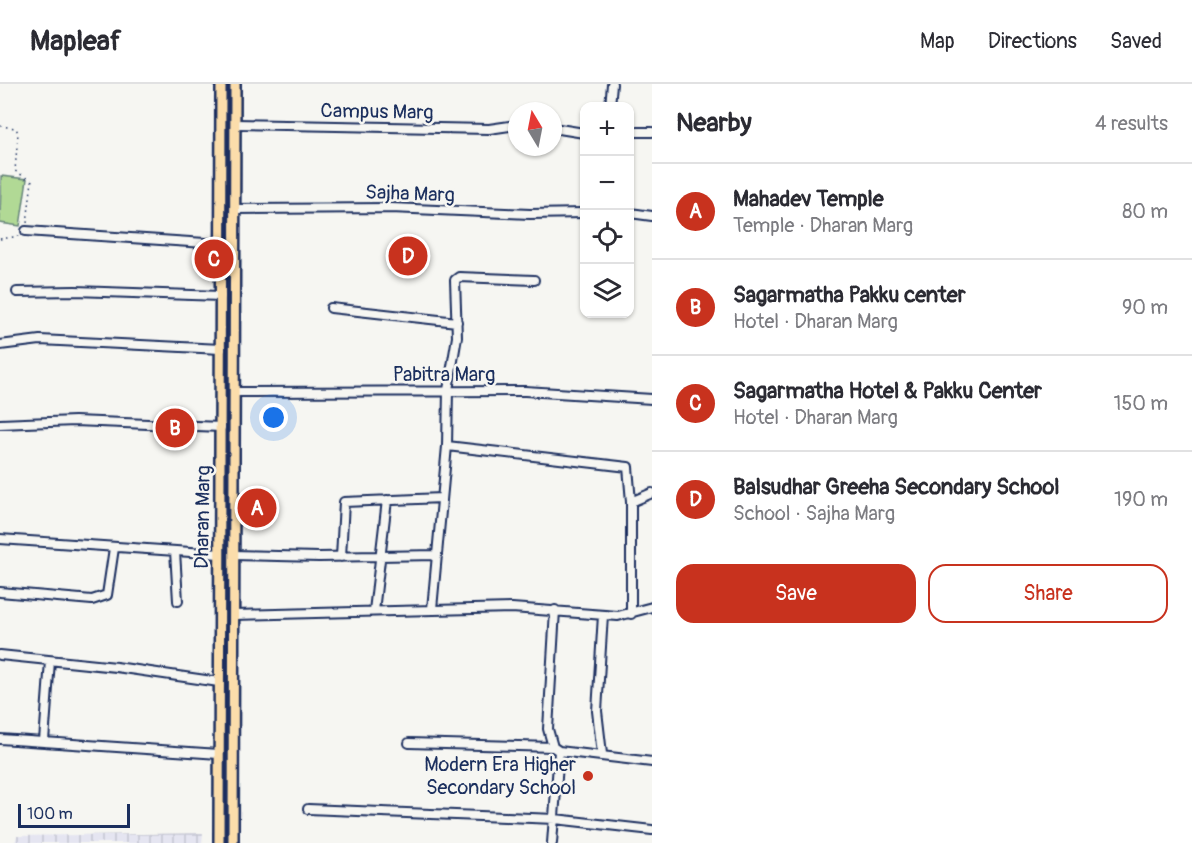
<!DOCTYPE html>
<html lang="en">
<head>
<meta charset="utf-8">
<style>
	body { margin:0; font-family:Pangolin,sans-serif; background:#f7f7f7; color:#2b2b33 }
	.controls { position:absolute; right:18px; top:18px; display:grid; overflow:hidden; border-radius:12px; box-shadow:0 2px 4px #0004 }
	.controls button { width:54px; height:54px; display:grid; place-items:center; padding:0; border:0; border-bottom:2px solid #e1e1e2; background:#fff; color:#2b2b33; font:30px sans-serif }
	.compass { position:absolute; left:508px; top:18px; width:54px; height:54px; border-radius:50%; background:#fff; box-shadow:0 2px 4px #0004; rotate:350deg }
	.scale { position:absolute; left:18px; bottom:15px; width:112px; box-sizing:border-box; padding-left:6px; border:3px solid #1b2f5e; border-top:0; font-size:16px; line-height:21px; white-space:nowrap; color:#1b2f5e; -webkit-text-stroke:4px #f6f6f2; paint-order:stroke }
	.you { position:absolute; left:274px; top:334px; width:21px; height:21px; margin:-15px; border:4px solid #fff; border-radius:50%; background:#1a73e8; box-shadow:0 0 0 9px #1a73e833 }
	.badge { display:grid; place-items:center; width:39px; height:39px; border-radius:50%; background:#c8321e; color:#fff; font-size:20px; font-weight:700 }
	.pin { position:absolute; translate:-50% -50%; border:3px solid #fff; box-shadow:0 2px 6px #0006 }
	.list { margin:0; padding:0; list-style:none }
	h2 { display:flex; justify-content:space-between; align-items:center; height:78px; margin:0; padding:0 24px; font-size:26px }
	h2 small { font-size:20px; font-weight:400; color:#7c7c81 }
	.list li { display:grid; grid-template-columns:39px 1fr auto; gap:18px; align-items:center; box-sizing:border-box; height:96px; padding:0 24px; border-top:2px solid #e1e1e2 }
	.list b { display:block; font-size:22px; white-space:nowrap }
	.list p { margin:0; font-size:20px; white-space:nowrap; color:#7c7c81 }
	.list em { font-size:20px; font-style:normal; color:#7c7c81 }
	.actions { display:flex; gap:12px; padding:18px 24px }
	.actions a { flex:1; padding:14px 0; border:2px solid #c8321e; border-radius:18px; text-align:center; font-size:21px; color:#c8321e }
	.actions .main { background:#c8321e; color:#fff }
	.icon { flex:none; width:33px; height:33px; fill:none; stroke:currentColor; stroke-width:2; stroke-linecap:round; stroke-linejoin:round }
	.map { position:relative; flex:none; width:652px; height:759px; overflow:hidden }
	header { display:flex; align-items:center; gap:36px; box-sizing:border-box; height:84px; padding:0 30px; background:#fff; border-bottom:2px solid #e1e1e2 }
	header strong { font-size:28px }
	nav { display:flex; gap:33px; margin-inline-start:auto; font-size:21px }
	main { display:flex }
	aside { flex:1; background:#fff }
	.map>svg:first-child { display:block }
	.industrial { fill:url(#industrial-grid) }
	.pitch { fill:#b1d995; stroke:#66847a; stroke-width:1.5 }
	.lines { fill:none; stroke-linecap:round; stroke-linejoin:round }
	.minor-casing { stroke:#1b2f5e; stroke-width:12 }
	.major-casing { stroke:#1b2f5e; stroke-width:14 }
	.path { stroke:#1b2f5e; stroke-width:1.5; stroke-dasharray:1.5 4.5; stroke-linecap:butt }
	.minor { stroke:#f6f6f2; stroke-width:8 }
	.major { stroke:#fbddab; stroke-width:9 }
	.poi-dot { fill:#c8321e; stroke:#f6f6f2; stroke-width:2 }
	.labels { text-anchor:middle; stroke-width:5; stroke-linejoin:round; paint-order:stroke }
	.street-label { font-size:20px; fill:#1b2f5e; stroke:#f6f6f2 }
	.poi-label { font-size:20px; fill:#1b2f5e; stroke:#f6f6f2; text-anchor:end }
</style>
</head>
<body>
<header>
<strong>Mapleaf</strong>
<nav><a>Map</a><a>Directions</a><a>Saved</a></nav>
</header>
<main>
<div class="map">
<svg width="652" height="759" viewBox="0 0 652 759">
	<defs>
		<pattern id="industrial-grid" width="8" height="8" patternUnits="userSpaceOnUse" patternTransform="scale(1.5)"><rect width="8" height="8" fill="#e5e5f1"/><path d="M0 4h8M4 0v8" fill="none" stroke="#c4c5d1"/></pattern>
	</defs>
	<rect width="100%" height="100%" fill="#f6f6f2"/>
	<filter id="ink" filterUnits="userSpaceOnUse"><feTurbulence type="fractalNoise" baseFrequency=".0167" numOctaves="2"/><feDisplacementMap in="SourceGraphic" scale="12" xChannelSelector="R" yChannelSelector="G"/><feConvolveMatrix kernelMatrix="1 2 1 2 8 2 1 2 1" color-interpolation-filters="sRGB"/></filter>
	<g filter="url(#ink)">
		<path class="industrial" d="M203 749 202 759H15L17 752Z"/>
		<path class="pitch" d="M1 92 27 95 20 142 0 139Z"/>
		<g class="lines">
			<g class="minor-casing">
				<path id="minor" d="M610 22 612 0
					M235 40 489 45 517 41
					M553 44 584 49
					M630 48H652
					M235 125 391 124 530 130 584 129
					M630 129 652 132
					M26 147 220 160
					M17 208 75 207 221 212
					M331 224 457 238
					M0 261 40 256 221 265
					M236 308 525 307 652 315
					M0 340 75 337 221 343
					M447 362 628 383 631 418V530
					M631 418 652 409
					M0 455 220 470
					M175 467 178 517
					M234 471 319 473 437 471
					M341 473 344 418 442 414
					M0 508 92 516 107 511 114 464
					M432 525 447 362 448 306 457 253 455 196 459 193 534 196
					M555 526 548 645 553 663 559 667 652 678
					M374 527 387 416
					M234 531 512 524 618 532 652 523
					M0 571 116 583 219 598
					M0 655 219 670
					M44 657 50 577
					M409 659 553 663
					M602 670 597 627 603 531
					M308 725 555 735 652 746
					M552 759 559 667"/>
			</g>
			<g class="major-casing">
				<path id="major" d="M219 759 221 0
					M233 759 235 0"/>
			</g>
			<path class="path" d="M0 42 16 44 18 49 15 87 32 97 27 139
				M0 155 20 152"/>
			<use href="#minor" class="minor"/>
			<use href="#major" class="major"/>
		</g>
	</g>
	<circle class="poi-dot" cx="588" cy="692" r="6"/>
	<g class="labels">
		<g class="street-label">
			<text transform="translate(377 27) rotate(1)" y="7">Campus Marg</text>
			<text transform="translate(410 109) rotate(2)" y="7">Sajha Marg</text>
			<text x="444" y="297">Pabitra Marg</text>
			<text transform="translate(202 433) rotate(-89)" y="7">Dharan Marg</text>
		</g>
		<g class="poi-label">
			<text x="576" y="687">Modern Era Higher<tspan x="576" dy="23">Secondary School</tspan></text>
		</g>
	</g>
</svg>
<div class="controls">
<button>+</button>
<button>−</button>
<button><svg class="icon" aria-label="locate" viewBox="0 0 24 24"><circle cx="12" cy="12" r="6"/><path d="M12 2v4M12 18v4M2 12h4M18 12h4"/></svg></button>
<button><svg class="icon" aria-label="layers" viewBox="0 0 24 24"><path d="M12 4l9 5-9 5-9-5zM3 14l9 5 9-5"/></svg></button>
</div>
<svg class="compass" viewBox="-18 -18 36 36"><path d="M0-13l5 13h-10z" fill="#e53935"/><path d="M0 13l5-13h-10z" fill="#7c7c81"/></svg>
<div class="scale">100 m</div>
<div class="you"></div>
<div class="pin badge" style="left:257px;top:424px">A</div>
<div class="pin badge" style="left:175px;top:344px">B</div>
<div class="pin badge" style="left:214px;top:175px">C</div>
<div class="pin badge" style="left:408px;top:172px">D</div>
</div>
<aside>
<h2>Nearby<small>4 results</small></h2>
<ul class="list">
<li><span class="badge">A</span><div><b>Mahadev Temple</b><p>Temple · Dharan Marg</p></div><em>80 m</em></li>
<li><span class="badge">B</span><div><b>Sagarmatha Pakku center</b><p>Hotel · Dharan Marg</p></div><em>90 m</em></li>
<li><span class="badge">C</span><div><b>Sagarmatha Hotel &amp; Pakku Center</b><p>Hotel · Dharan Marg</p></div><em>150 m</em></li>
<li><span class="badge">D</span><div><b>Balsudhar Greeha Secondary School</b><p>School · Sajha Marg</p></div><em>190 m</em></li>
</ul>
<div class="actions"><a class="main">Save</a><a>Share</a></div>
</aside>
</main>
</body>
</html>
